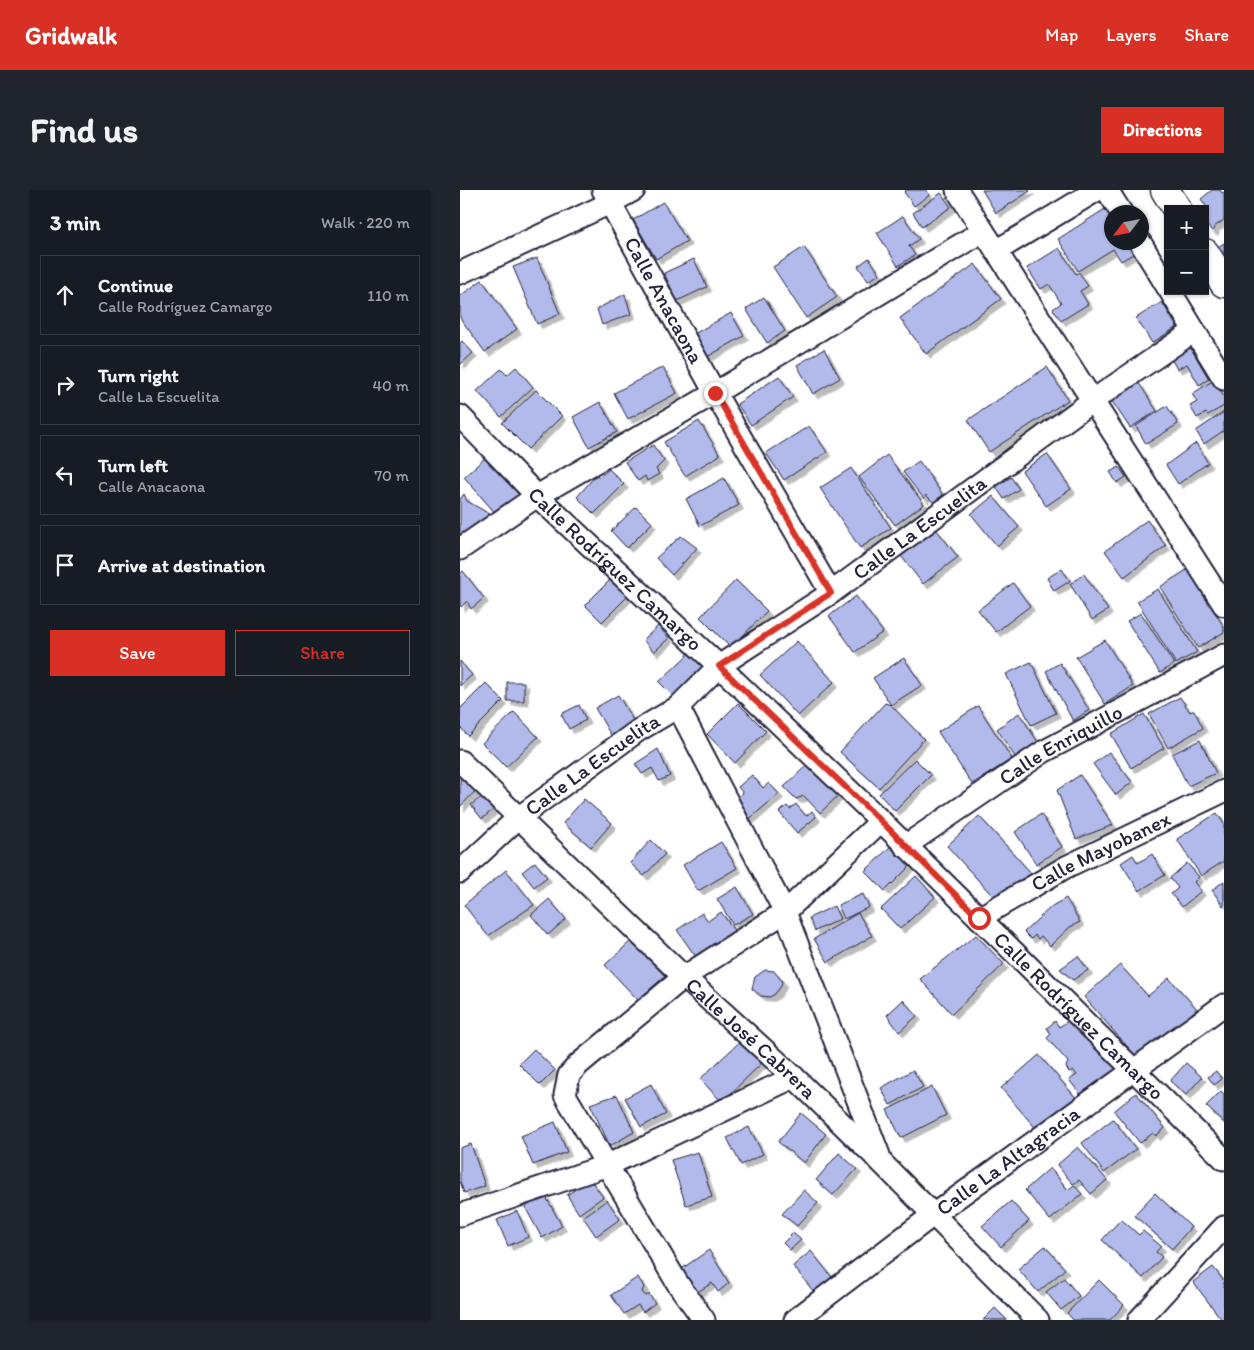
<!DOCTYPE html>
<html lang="en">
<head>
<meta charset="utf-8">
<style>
	body { margin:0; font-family:Itim,sans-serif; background:#20242c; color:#f1f3f6 }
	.controls { position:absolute; right:15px; top:15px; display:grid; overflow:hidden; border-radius:0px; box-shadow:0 1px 4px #0004 }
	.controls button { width:45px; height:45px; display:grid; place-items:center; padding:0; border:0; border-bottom:1px solid #363941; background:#171b24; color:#f1f3f6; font:25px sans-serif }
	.compass { position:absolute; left:644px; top:15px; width:45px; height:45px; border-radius:50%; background:#171b24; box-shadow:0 1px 4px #0004; rotate:238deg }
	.stop { position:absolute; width:15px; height:15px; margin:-11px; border:4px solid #d93025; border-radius:50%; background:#fff }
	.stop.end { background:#d93025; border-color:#fff; box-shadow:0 1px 5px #0008 }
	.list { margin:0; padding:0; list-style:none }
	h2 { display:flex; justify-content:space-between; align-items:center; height:65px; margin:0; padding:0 20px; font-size:21px }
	h2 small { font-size:16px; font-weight:400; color:#9ea1a6 }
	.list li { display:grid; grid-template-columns:32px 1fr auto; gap:15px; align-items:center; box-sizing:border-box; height:80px; margin:0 10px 10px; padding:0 10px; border:1px solid #363941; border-radius:0px }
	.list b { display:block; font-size:19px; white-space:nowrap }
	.list p { margin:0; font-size:16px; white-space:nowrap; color:#9ea1a6 }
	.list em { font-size:16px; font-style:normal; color:#9ea1a6 }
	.actions { display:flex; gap:10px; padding:15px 20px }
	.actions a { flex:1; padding:11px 0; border:1px solid #d93025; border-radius:0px; text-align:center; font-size:18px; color:#d93025 }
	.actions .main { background:#d93025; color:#fff }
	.icon { flex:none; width:28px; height:28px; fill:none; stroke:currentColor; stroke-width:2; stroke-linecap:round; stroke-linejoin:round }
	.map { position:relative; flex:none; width:764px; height:1130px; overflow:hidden; border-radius:0px }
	header { display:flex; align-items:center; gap:30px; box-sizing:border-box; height:70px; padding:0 25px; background:#d93025; color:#fff }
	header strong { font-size:24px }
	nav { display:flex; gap:28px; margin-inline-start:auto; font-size:18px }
	.intro { display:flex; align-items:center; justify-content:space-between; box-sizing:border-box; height:120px; padding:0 30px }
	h1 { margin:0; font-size:35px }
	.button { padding:12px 22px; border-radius:0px; background:#d93025; color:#fff; font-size:18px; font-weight:700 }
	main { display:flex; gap:30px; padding:0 30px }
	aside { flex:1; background:#171b24; border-radius:0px; box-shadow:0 1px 4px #0004 }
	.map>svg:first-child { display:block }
	.building { fill:#b2baeb; stroke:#22223b; filter:url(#shadow) }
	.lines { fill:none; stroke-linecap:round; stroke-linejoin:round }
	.minor-casing { stroke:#22223b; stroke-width:25 }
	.primary-casing { stroke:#22223b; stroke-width:31 }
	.minor { stroke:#fff; stroke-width:21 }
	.primary { stroke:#fff; stroke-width:28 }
	.route { stroke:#d93025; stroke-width:6 }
	.labels { text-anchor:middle; stroke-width:5; stroke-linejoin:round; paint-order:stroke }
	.street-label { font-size:21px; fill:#22223b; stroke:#fff }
</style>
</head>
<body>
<header>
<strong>Gridwalk</strong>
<nav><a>Map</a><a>Layers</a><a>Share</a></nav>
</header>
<div class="intro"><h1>Find us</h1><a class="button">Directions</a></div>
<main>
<aside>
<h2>3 min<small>Walk · 220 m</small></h2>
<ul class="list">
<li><svg class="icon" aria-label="ahead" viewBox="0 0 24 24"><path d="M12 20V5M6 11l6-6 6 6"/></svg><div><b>Continue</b><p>Calle Rodríguez Camargo</p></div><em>110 m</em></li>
<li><svg class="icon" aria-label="right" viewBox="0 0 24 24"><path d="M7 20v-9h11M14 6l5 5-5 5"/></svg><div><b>Turn right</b><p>Calle La Escuelita</p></div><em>40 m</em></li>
<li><svg class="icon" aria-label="left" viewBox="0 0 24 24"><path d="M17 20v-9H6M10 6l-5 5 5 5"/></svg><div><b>Turn left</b><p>Calle Anacaona</p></div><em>70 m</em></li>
<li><svg class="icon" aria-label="arrive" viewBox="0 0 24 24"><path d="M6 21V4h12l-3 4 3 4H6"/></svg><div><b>Arrive at destination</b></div></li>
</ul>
<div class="actions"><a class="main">Save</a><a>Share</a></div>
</aside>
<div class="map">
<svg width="764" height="1130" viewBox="0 0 764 1130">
	<defs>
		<filter id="shadow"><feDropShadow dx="4.5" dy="4.5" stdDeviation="0" flood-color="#0004"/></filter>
	</defs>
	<rect width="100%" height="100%" fill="#fff"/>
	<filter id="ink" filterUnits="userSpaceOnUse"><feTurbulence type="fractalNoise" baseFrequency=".02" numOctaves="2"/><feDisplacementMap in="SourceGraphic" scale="10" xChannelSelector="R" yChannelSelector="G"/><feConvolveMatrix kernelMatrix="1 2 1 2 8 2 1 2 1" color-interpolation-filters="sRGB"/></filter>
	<g filter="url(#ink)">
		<path class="building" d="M446 0H466L470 5 454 16 444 2Z
			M522 0H569L570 1 536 23Z
			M752 0H760L762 3 764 2V30L754 37 755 39 752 41 745 33V22L748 19 741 9Z
			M481 3 491 17 462 37 453 23Z
			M203 12 227 51 196 69 173 30Z
			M645 19 652 30V52H666L673 64 661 71 653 59 618 81 598 49Z
			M443 26 459 49 449 56 455 65 438 76 417 43Z
			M764 53V80L752 61Z
			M344 57 377 107 346 128 313 77Z
			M599 58 616 84 619 82 628 96 620 101 628 114 601 131 593 119 601 113 589 94 581 99 567 78Z
			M77 68 100 124 77 134 53 77Z
			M409 68 420 84 408 91 398 76Z
			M234 69 247 97 217 111 204 83Z
			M515 74 541 109 466 164 440 128Z
			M22 90 57 139 25 162 0 128V106Z
			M165 104 171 124 142 135 137 119Z
			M304 107 325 141 307 153 286 119Z
			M702 112 717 137 692 153 676 128Z
			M271 123 284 146 247 167 234 144Z
			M2 151 13 163 0 175V153Z
			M729 155 749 189 739 195 727 174 717 179 710 167Z
			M364 159 380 188 353 204 337 175Z
			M56 177 73 197 41 227 17 201 41 179 47 185Z
			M203 177 217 203 168 229 154 203Z
			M587 177 608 210 529 262 508 230Z
			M319 186 333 207 291 235 277 214Z
			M754 190 764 207V216L748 225 746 223 737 228 730 216 737 212 732 204Z
			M679 193 697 221 670 238 651 210Z
			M76 200 102 226 68 259 42 233Z
			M140 212 157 242 129 257 113 227Z
			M707 216 718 234 686 254 676 236Z
			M764 222V243L763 241 744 254 736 241Z
			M239 231 260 265 225 286 204 252Z
			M349 236 367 262 324 290 306 263Z
			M736 253 748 273 718 294 706 275Z
			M193 255 204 271 196 279 199 284 187 291 185 286 178 291 165 272Z
			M29 264 63 303 37 325 4 287Z
			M587 264 611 299 586 316 562 281Z
			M427 265 464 314 435 335 399 287Z
			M459 271 483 305 473 312 466 305 464 309 443 282Z
			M659 277 666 287 657 293 650 282Z
			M391 278 431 338 400 358 360 298Z
			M149 279 164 294 134 324 117 307 136 285 139 287Z
			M551 287 559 299 544 309 536 297Z
			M264 288 279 315 240 336 226 309Z
			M4 304 7 311 35 327 0 351V309Z
			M533 306 559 337 537 356 511 324Z
			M176 317 192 333 167 358 151 341Z
			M687 330 706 356 664 387 645 361Z
			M476 339 498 367 463 394 441 366Z
			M221 346 237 358 212 385 196 368Z
			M602 379 610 391 594 401 587 388Z
			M728 379 764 437V442L738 458 700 397Z
			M3 381 24 408 11 419 7 411 1 417 0 415V384Z
			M624 384 648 420 632 430 610 394Z
			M153 387 169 405 142 432 125 415Z
			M276 390 307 421 271 458 240 427Z
			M553 393 570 416 536 442 518 420Z
			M698 399 737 462 716 474 677 411Z
			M396 406 423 442 395 462 369 426Z
			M681 423 714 474 700 483 667 431Z
			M198 436 209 448 194 462 183 450Z
			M645 450 673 496 645 514 616 467Z
			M337 451 374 492 338 526 300 485Z
			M236 457 255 477 219 512 199 492Z
			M444 468 462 495 431 515 413 488Z
			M0 471 12 485 0 496Z
			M571 472 596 523 571 535 546 484Z
			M600 473 629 520 613 531 586 481Z
			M47 492H64V511H47Z
			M26 493 43 511 8 546 0 537V519Z
			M158 505 179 540 156 554 135 518Z
			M720 507 730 522 734 520 743 538 708 558 689 524Z
			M278 513 306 541 275 573 247 544Z
			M425 513 431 515 464 549 419 598 380 562Z
			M119 515 126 530 109 539 101 524Z
			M518 516 552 569 512 594 478 542Z
			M54 522 78 547 46 577 22 553Z
			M559 523 578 552 555 567 537 539Z
			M684 524 704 558 671 578 651 544Z
			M740 550 756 583 728 596 712 564Z
			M198 559 210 586 199 591 192 578 182 584 175 574Z
			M649 562 672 592 656 605 633 574Z
			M455 569 471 585 435 621 419 604Z
			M352 570 383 601 360 623 344 606 336 609 324 597Z
			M0 578 20 596 0 617Z
			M292 585 303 598 309 593 319 604 287 631 271 613 283 603 278 597Z
			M620 585 653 635 616 649 597 600Z
			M26 603 37 616 22 629 11 615Z
			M124 609 152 633 131 657 103 633Z
			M336 614 346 626 352 621 356 627 337 643 319 622 327 616 330 619Z
			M757 623 764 634V671L741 686 717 649Z
			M581 624 602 657 576 674 555 642Z
			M519 626 572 684 540 714 487 656Z
			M191 650 205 664 184 686 170 673Z
			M261 652 277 678 238 701 223 675Z
			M431 656 450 676 425 701 405 681Z
			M692 664 705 685 679 701 661 673 673 665 678 673Z
			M75 672 87 687 74 697 62 682Z
			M727 673 739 687 734 692 741 701 722 717 711 704 718 698 710 688Z
			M46 680 74 715 28 746 4 715Z
			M456 686 475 707 440 739 421 719Z
			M764 691V715L763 716 752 700Z
			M277 697 293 724 273 735 257 709Z
			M403 704 409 717 384 729 378 715Z
			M606 708 620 732 610 737 590 756 581 746 578 749 575 745 571 749 564 742 592 716Z
			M89 709 106 729 88 745 71 725Z
			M374 716 380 729 355 741 349 728Z
			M261 722 276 743 238 770 217 740 242 723 248 731Z
			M398 723 412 746 368 772 354 749Z
			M516 745 544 774 492 824 460 789Z
			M172 750 205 786 178 810 145 775Z
			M618 766 628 780 613 790 600 779Z
			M660 775 688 806 709 788 737 819 679 870 624 807Z
			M305 780 314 781 322 791 321 796 315 804 310 807 301 806 292 799 295 787Z
			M443 810 457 826 439 842 427 825Z
			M595 831 599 837 608 831 660 880 622 906 609 890 617 885 613 880 609 882 606 877 608 872 587 848 591 844 587 838Z
			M286 846 307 868 262 912 240 889Z
			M74 859 95 880 80 895 59 874Z
			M579 865 617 909 579 942 541 898Z
			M726 873 742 887 726 905 710 891Z
			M453 880 463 897 430 915 421 898Z
			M756 881 762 889 754 895 748 887Z
			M191 894 206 924 181 937 165 908Z
			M472 897 486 925 441 948 427 920Z
			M761 901 764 904V933L746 916Z
			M676 903 705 938 696 946 693 943 680 953 654 921Z
			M157 905 174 942 150 956 130 914Z
			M341 923 366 944 344 973 318 952Z
			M653 929 676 959 644 983 622 953Z
			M95 932 107 962 73 975 61 946Z
			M289 937 303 964 281 975 267 948Z
			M11 954 25 996 4 1003 0 991V958Z
			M618 957 647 990 631 1004 619 990 613 994 597 975Z
			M238 962 252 1007 226 1015 211 970Z
			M379 963 397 979 373 1005 356 990Z
			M590 978 608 1000 614 995 622 1004 590 1030 565 1000Z
			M130 989 143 1007 119 1024 107 1005Z
			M344 1000 358 1013 337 1036 322 1024Z
			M695 1003 731 1037 712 1059 674 1025Z
			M85 1005 102 1036 82 1048 65 1017Z
			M147 1010 160 1029 136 1046 123 1027Z
			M551 1011 569 1031 541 1057 522 1036Z
			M57 1021 68 1047 48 1056 37 1030Z
			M661 1029 679 1045 683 1041 701 1056 696 1062 702 1067 683 1088 642 1050Z
			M333 1043 341 1050 330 1060 323 1053Z
			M585 1056 605 1079 578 1102 558 1079Z
			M249 1060 269 1093 258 1102 252 1093 236 1103 220 1080Z
			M351 1061 372 1087 354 1102 333 1076Z
			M753 1077 764 1091V1130H762L733 1092Z
			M178 1087 184 1097 182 1102 186 1106 189 1104 195 1113 183 1122 178 1115 164 1124 151 1105Z
			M604 1088 619 1106 601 1120 586 1102Z
			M639 1090 664 1115 650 1130H613L607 1123Z
			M535 1118 547 1130H523Z"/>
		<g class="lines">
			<g class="minor-casing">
				<g id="minor">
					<path id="s1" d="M143 0 255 203 371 403"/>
					<path d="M497 0 764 415"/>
					<path d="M647 0 661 22"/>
					<path d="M680 52 708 98"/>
					<path d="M536 61 637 0"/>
					<path d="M0 83 150 13 174 0"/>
					<path d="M710 101 764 189"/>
					<path id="s2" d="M0 226 77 306 259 476 421 631 764 969"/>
					<path d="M0 359 77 306 255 203 523 41"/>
					<path d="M218 517 325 722 419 965"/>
					<path id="s3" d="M0 571 224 787 334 887 422 973 578 1130"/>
					<path id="s4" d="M445 656 583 562 764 465"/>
					<path id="s5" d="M0 682 58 628 179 540 218 517 259 476 371 403 632 211 734 141"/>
					<path id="s6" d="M519 728 606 677 764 601"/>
					<path d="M0 1025 148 975 334 887"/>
					<path d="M244 1130 218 1094 105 905 109 885 119 874 224 787 325 722 421 631"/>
					<path id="s7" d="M335 1130 473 1025 764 815"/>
					<path d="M679 1130 764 1037"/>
				</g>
			</g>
			<g class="primary-casing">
				<path id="primary" d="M705 0 717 19
					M745 63 764 93"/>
			</g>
			<use href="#minor" class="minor"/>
			<use href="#primary" class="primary"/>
		</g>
	</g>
	<g class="lines" filter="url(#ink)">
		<path class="route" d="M255 203 371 403 259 476 421 631 519 728"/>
	</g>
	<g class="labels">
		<g class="street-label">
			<text dy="7" stroke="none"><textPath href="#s1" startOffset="126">Calle Anacaona</textPath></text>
			<text dy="7" stroke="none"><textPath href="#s5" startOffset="576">Calle La Escuelita</textPath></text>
			<text dy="7" stroke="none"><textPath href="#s2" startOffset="218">Calle Rodríguez Camargo</textPath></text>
			<text dy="7" stroke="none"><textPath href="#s4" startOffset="186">Calle Enriquillo</textPath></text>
			<text dy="7" stroke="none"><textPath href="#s5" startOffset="171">Calle La Escuelita</textPath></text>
			<text dy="7" stroke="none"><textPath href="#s6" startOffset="139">Calle Mayobanex</textPath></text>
			<text dy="7" stroke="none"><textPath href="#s2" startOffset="862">Calle Rodríguez Camargo</textPath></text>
			<text dy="7" stroke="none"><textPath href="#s3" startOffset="402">Calle José Cabrera</textPath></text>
			<text dy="7" stroke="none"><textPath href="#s7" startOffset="266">Calle La Altagracia</textPath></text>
		</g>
	</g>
</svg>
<div class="controls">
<button>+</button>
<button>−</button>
</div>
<svg class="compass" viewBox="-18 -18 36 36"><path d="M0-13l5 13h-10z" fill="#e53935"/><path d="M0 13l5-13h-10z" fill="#9ea1a6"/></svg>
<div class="stop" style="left:519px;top:728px"></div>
<div class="stop end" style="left:255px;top:203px"></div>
</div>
</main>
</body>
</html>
